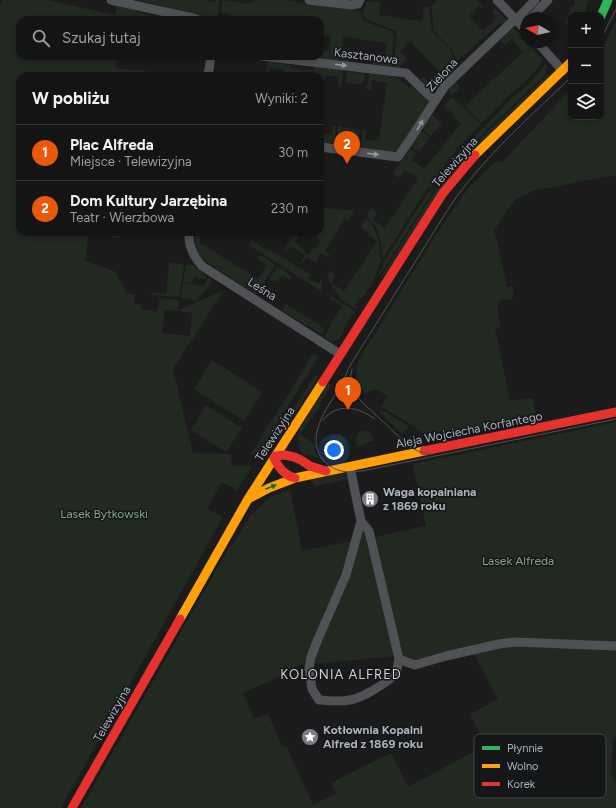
<!DOCTYPE html>
<html lang="pl">
<head>
<meta charset="utf-8">
<style>
	body { margin:0; font-family:Figtree,sans-serif; background:#212122; color:#f1f3f6 }
	.controls { position:absolute; right:12px; top:12px; display:grid; overflow:hidden; border-radius:8px; box-shadow:0 2px 6px #0003 }
	.controls button { width:36px; height:36px; display:grid; place-items:center; padding:0; border:0; border-bottom:1px solid #333334; background:#141415; color:#f1f3f6; font:20px sans-serif }
	.compass { position:absolute; left:520px; top:12px; width:36px; height:36px; border-radius:50%; background:#141415; box-shadow:0 2px 6px #0003; rotate:279deg }
	.you { position:absolute; left:334px; top:450px; width:14px; height:14px; margin:-10px; border:3px solid #fff; border-radius:50%; background:#1a73e8; box-shadow:0 0 0 6px #1a73e833 }
	.badge { display:grid; place-items:center; width:26px; height:26px; border-radius:50%; background:#ea580c; color:#fff; font-size:13px; font-weight:700 }
	.pin { position:absolute; translate:-50% -33px; filter:drop-shadow(0 1px 2px #0008) }
	.pin::after { content:''; position:absolute; top:21px; width:14px; height:12px; background:inherit; clip-path:polygon(0 0,100% 0,50% 100%) }
	.list { margin:0; padding:0; list-style:none }
	h2 { display:flex; justify-content:space-between; align-items:center; height:52px; margin:0; padding:0 16px; font-size:17px }
	h2 small { font-size:13px; font-weight:400; color:#9d9ea0 }
	.list li { display:grid; grid-template-columns:26px 1fr auto; gap:12px; align-items:center; box-sizing:border-box; height:56px; padding:0 16px; border-top:1px solid #333334 }
	.list b { display:block; font-size:15px; white-space:nowrap }
	.list p { margin:0; font-size:13px; white-space:nowrap; color:#9d9ea0 }
	.list em { font-size:13px; font-style:normal; color:#9d9ea0 }
	.icon { flex:none; width:22px; height:22px; fill:none; stroke:currentColor; stroke-width:2; stroke-linecap:round; stroke-linejoin:round }
	.map { position:relative; flex:none; width:616px; height:808px; overflow:hidden }
	.search { position:absolute; background:#141415; box-shadow:0 2px 6px #0003; left:16px; top:16px; width:308px; height:44px; display:flex; align-items:center; gap:10px; box-sizing:border-box; padding:0 14px; border-radius:12px; color:#9d9ea0; font-size:15px }
	.panel { position:absolute; background:#141415; box-shadow:0 2px 6px #0003; left:16px; top:72px; width:308px; height:164px; border-radius:12px }
	.map>svg:first-child { display:block }
	.green { fill:#212921 }
	.lines { fill:none; stroke-linecap:round; stroke-linejoin:round }
	.street { stroke:#4f5155; stroke-width:9 }
	.fast { stroke:#30b455; stroke-width:9 }
	.slow { stroke:#ff9f0a; stroke-width:9 }
	.jam { stroke:#e5322d; stroke-width:9 }
	.tram { stroke:#505153; stroke-width:1 }
	.oneway { fill:#91969d }
	.oneway2 { fill:#226536 }
	.labels { text-anchor:middle; stroke-width:3; stroke-linejoin:round; paint-order:stroke }
	.street-label { font-size:12px; fill:#adb3bc; stroke:#151618 }
	.poi-label { font-size:12px; font-weight:bold; fill:#adb3bc; stroke:#151618; text-anchor:start }
	.park-label { font-size:12px; fill:#86a784; stroke:#151618 }
	.neighbourhood-label { font-size:13px; letter-spacing:1px; fill:#ced2d8; stroke:#151618 }
	.key { fill:#151618; stroke:#434549; stroke-width:1 }
	.key-label { font-size:11px; fill:#adb3bc }
</style>
</head>
<body>
<div class="map">
<svg width="616" height="808" viewBox="0 0 616 808">
	<rect width="100%" height="100%" fill="#1b1b1c"/>
	<path class="green" d="M2 0H47L115 15 117 7 114 6 116 5 136 10V12L172 20H20V56H117L116 68 171 74 172 76H20V232H122L121 238 91 234 88 238 85 261 114 271 127 293 135 295 134 304 142 305V309L157 312 160 298 179 300 178 311 165 310 162 333 190 336 192 313 179 311V310L224 290 173 369 193 453 231 454 232 465 244 466 250 465 252 466 237 490 222 482 207 509 223 517 61 808H0V5H1Z
		M138 0H206L215 2 216 0H220L217 20H209L204 16Z
		M223 0 249 4 254 0H285L360 11 362 18 366 22 391 31 393 34 394 38 391 67 372 64 373 56 385 57 386 43 343 37 341 52 350 53 349 62 317 59V56H320V50L329 51 331 36 320 35V20H230L231 14 222 13 221 12Z
		M437 0H476L483 6 482 8 479 6 469 16 483 31 497 18 491 12 495 8 509 22 505 26 501 22 457 61 458 70 457 71 456 61 452 50 433 30V18L431 6Z
		M575 0H589L584 15H571V29L564 22 569 13 571 5 574 6Z
		M369 1 381 2 379 15 422 21 424 6 429 7 432 31 451 50 453 59 455 72 436 90 432 92 419 81 423 76 428 82 439 71 410 41 400 51 407 59 400 67H396L393 66 397 34 394 30 366 19 363 15V11L364 10 367 2Z
		M616 21V175L532 191 515 200 494 230 497 241 507 287 513 286C517 308 502 294 498 304 496 309 500 322 501 327L495 328 510 401 530 398 533 399 536 414 535 417 490 428 476 427 448 434 444 433 429 438 412 425 381 406 388 397 377 389 365 393C354 384 356 374 358 361L437 233 470 186 496 161 502 162 571 89V117H601V50Z
		M512 28H514L543 60 536 70 524 83 507 97 482 123 451 93 449 91 450 86 455 81 460 87 453 94 465 106 523 52 512 39 505 45 499 39Z
		M268 59H271L273 63 290 65V68L314 70 315 64 319 65 322 68 342 70 343 73 341 87 338 86 339 77 325 75 320 118V76H284V70L270 68 269 76H266Z
		M546 63 547 68 545 75 488 129 485 126 513 97 528 85Z
		M357 69 364 72 365 79 364 82 360 84 347 83 346 81 347 72 357 73Z
		M373 71 392 73 393 77 399 79 409 88 414 83 430 103 397 152 391 153 360 149 363 129 366 130 365 140 379 141 387 83 372 80 371 90H367L369 75 370 73Z
		M548 74V77L507 117 386 273 380 278 439 184 453 167 472 147Z
		M452 97 481 124 456 150 447 161 437 179 434 177 431 181 434 183 427 189 415 207 383 259C381 246 380 226 368 218L367 214 371 208 377 212 373 220 385 228 418 178 405 170 400 178 393 174 410 148 417 153 412 160 424 169 461 123 452 115 453 114 444 106V105Z
		M433 115 442 123 431 136 422 129 429 118Z
		M333 126H336L334 146 320 144V134L332 135Z
		M338 126 360 130 358 148 336 146Z
		M484 127 487 130 464 152 440 181 457 154Z
		M421 130 430 138 419 152 411 146Z
		M437 185 382 272 378 276 384 262 411 219 428 193Z
		M320 207 343 210H354L348 221 345 219 325 251 330 255 328 257 321 253 316 263 306 257 302 264 300 263 305 255 290 246 286 252 284 251 296 232H301L295 242 300 245 299 247 305 250 304 252 308 255 314 248 315 249 317 246H318L320 240 307 232H320Z
		M366 219 371 223 378 237 381 261 374 280 362 298 360 297 355 305 357 307 356 309 342 301 327 277 330 271 336 275 331 283 344 291 377 242 368 235 369 233 361 227Z
		M195 232H201L200 243 258 279 267 265 257 259 259 256 260 255 274 264V267L256 294 208 263C197 253 194 246 195 232Z
		M252 240 266 250 269 249 308 273 311 274 308 279 319 284 321 279 322 280V287L321 291 249 245Z
		M169 263 183 264 184 266 179 297 152 295 150 292 166 294Z
		M186 265H193L206 276 205 279 201 278 200 279 195 277 192 282 197 284 183 282Z
		M277 267H278L292 276 290 280 282 275 277 282 275 280 274 281 269 279Z
		M208 278 213 280 198 299 196 300 181 298 183 283 203 286Z
		M331 296 355 311C353 314 349 318 347 322 344 330 342 339 334 342L330 341 324 336 331 326 330 325 342 306 330 299V297Z
		M286 304 320 325V326L325 329 322 335 283 311V309Z
		M314 353 319 356 260 451 250 455Z
		M212 360 262 392 244 421 194 389Z
		M320 375 275 445 271 448 269 449 314 376Z
		M329 383 332 385 319 403 321 406 300 434 314 444 316 453 321 460 308 454 305 456 300 450 298 439 300 427Z
		M206 405 242 428 226 452 191 430Z
		M380 409 409 426 402 434 381 414Z
		M616 422V735L613 740 611 772 616 783V808H81L227 551 235 541 251 515 270 497 290 490 302 551 353 541 332 598 305 662 278 677 243 693 254 719 268 714 282 746 287 747 313 805 336 793 331 783 391 753 408 787 486 745 470 714 498 699 470 647 418 662 403 658 374 537 426 526 413 464Z
		M362 431C369 430 373 434 374 441H372L359 447C353 442 355 434 362 431Z
		M329 442a8 8 0 1 1 16 0a8 8 0 1 1-16 0Z
		M342 473 349 479 316 486 312 482V480Z
		M362 527 367 535 395 656 313 664 314 658Z"/>
	<g class="lines">
		<path class="street" d="M111 0 193 18 198 20
			M309 0 351 5 358 4 360 0
			M497 0 526 30
			M531 18 547 1 548 0
			M516 20 535 0
			M537 42 563 71
			M261 56 406 73 435 101
			M208 76 211 56
			M320 147 398 157 411 138 435 101 445 86 515 19
			M189 232C188 246 193 256 202 266L340 354
			M350 467 361 521 346 575 318 639 311 657 309 668 312 689 319 700C330 701 340 702 350 700 363 698 386 683 396 674L399 659 369 531 361 521
			M399 659 409 663 415 665 446 656 499 644 515 642 616 646"/>
		<path class="fast" d="M601 16 608 0"/>
		<path class="slow" d="M475 155 571 62
			M250 498 269 488 295 478 424 451
			M180 619 248 499 323 382"/>
		<path class="jam" d="M323 382 443 193 475 155
			M424 451 616 412
			M275 456 285 455 294 457 301 460 310 466 326 471
			M274 458C279 468 284 475 295 478
			M72 808 180 619"/>
		<path class="tram" d="M601 39 616 9
			M571 77C530 117 485 156 452 203L351 364C346 373 344 381 339 389 326 409 304 439 324 461 336 474 352 473 367 470L616 419
			M352 369C348 384 353 392 362 402L410 447 420 452 432 454
			M323 420C338 402 358 407 375 419"/>
	</g>
	<defs><path id="oneway-solid" d="M-6-.8H1V-3.2L6.5 0L1 3.2V.8H-6Z"/></defs>
	<g class="oneway">
		<use href="#oneway-solid" transform="translate(341 65) rotate(6)"/>
		<use href="#oneway-solid" transform="translate(420 125) rotate(-59)"/>
		<use href="#oneway-solid" transform="translate(373 154) rotate(7)"/>
	</g>
	<use class="oneway2" href="#oneway-solid" transform="translate(271 487) rotate(-23)"/>
	<defs>
		<g id="building-disc" transform="scale(0.9)"><circle r="9.5" fill="#7a7e84" stroke="#151618"/><path d="M-4-6H4V6H1V3H-1V6H-4ZM-2.5-4.3h1.7v1.8h-1.7ZM.8-4.3h1.7v1.8H.8ZM-2.5-1h1.7V.8h-1.7ZM.8-1h1.7V.8H.8Z" fill="#fff"/></g>
		<g id="sight-disc" transform="scale(0.9)"><circle r="9.5" fill="#7a7e84" stroke="#151618"/><path d="M0-6L1.8-2.2L6-1.7L2.9 1.2L3.7 5.4L0 3.3L-3.7 5.4L-2.9 1.2L-6-1.7L-1.8-2.2Z" fill="#fff"/></g>
	</defs>
	<g fill-rule="evenodd">
		<use href="#building-disc" x="370" y="499"/>
		<use href="#sight-disc" x="310" y="737"/>
	</g>
	<g class="labels">
		<g class="street-label">
			<text transform="translate(366 56) rotate(7)" y="4">Kasztanowa</text>
			<text transform="translate(442 75) rotate(-48)" y="4">Zielona</text>
			<text transform="translate(455 162) rotate(-49)" y="4">Telewizyjna</text>
			<text transform="translate(262 289) rotate(32)" y="4">Leśna</text>
			<text transform="translate(469 430) rotate(-11)" y="4">Aleja Wojciecha Korfantego</text>
			<text transform="translate(275 434) rotate(-57)" y="4">Telewizyjna</text>
			<text transform="translate(112 714) rotate(-60)" y="4">Telewizyjna</text>
		</g>
		<g class="poi-label">
			<text x="383" y="496">Waga kopalniana<tspan x="383" dy="14">z 1869 roku</tspan></text>
			<text x="323" y="734">Kotłownia Kopalni<tspan x="323" dy="14">Alfred z 1869 roku</tspan></text>
		</g>
		<g class="park-label">
			<text x="104" y="518">Lasek Bytkowski</text>
			<text x="518" y="565">Lasek Alfreda</text>
		</g>
		<g class="neighbourhood-label">
			<text x="341" y="679">KOLONIA ALFRED</text>
		</g>
	</g>
	<rect x="474" y="734" width="132" height="64" rx="6" class="key"/>
	<rect x="482" y="746" width="18" height="4" fill="#30b455"/>
	<rect x="482" y="764" width="18" height="4" fill="#ff9f0a"/>
	<rect x="482" y="782" width="18" height="4" fill="#e5322d"/>
	<g class="key-label">
		<text x="507" y="752">Płynnie</text>
		<text x="507" y="770">Wolno</text>
		<text x="507" y="788">Korek</text>
	</g>
</svg>
<div class="controls">
<button>+</button>
<button>−</button>
<button><svg class="icon" aria-label="layers" viewBox="0 0 24 24"><path d="M12 4l9 5-9 5-9-5zM3 14l9 5 9-5"/></svg></button>
</div>
<svg class="compass" viewBox="-18 -18 36 36"><path d="M0-13l5 13h-10z" fill="#e53935"/><path d="M0 13l5-13h-10z" fill="#9d9ea0"/></svg>
<div class="you"></div>
<div class="pin badge" style="left:348px;top:410px">1</div>
<div class="pin badge" style="left:347px;top:164px">2</div>
<div class="search"><svg class="icon" aria-label="search" viewBox="0 0 24 24"><circle cx="10" cy="10" r="6"/><path d="M15 15l6 6"/></svg>Szukaj tutaj</div>
<section class="panel">
<h2>W pobliżu<small>Wyniki: 2</small></h2>
<ul class="list">
<li><span class="badge">1</span><div><b>Plac Alfreda</b><p>Miejsce · Telewizyjna</p></div><em>30 m</em></li>
<li><span class="badge">2</span><div><b>Dom Kultury Jarzębina</b><p>Teatr · Wierzbowa</p></div><em>230 m</em></li>
</ul>
</section>
</div>
</body>
</html>
